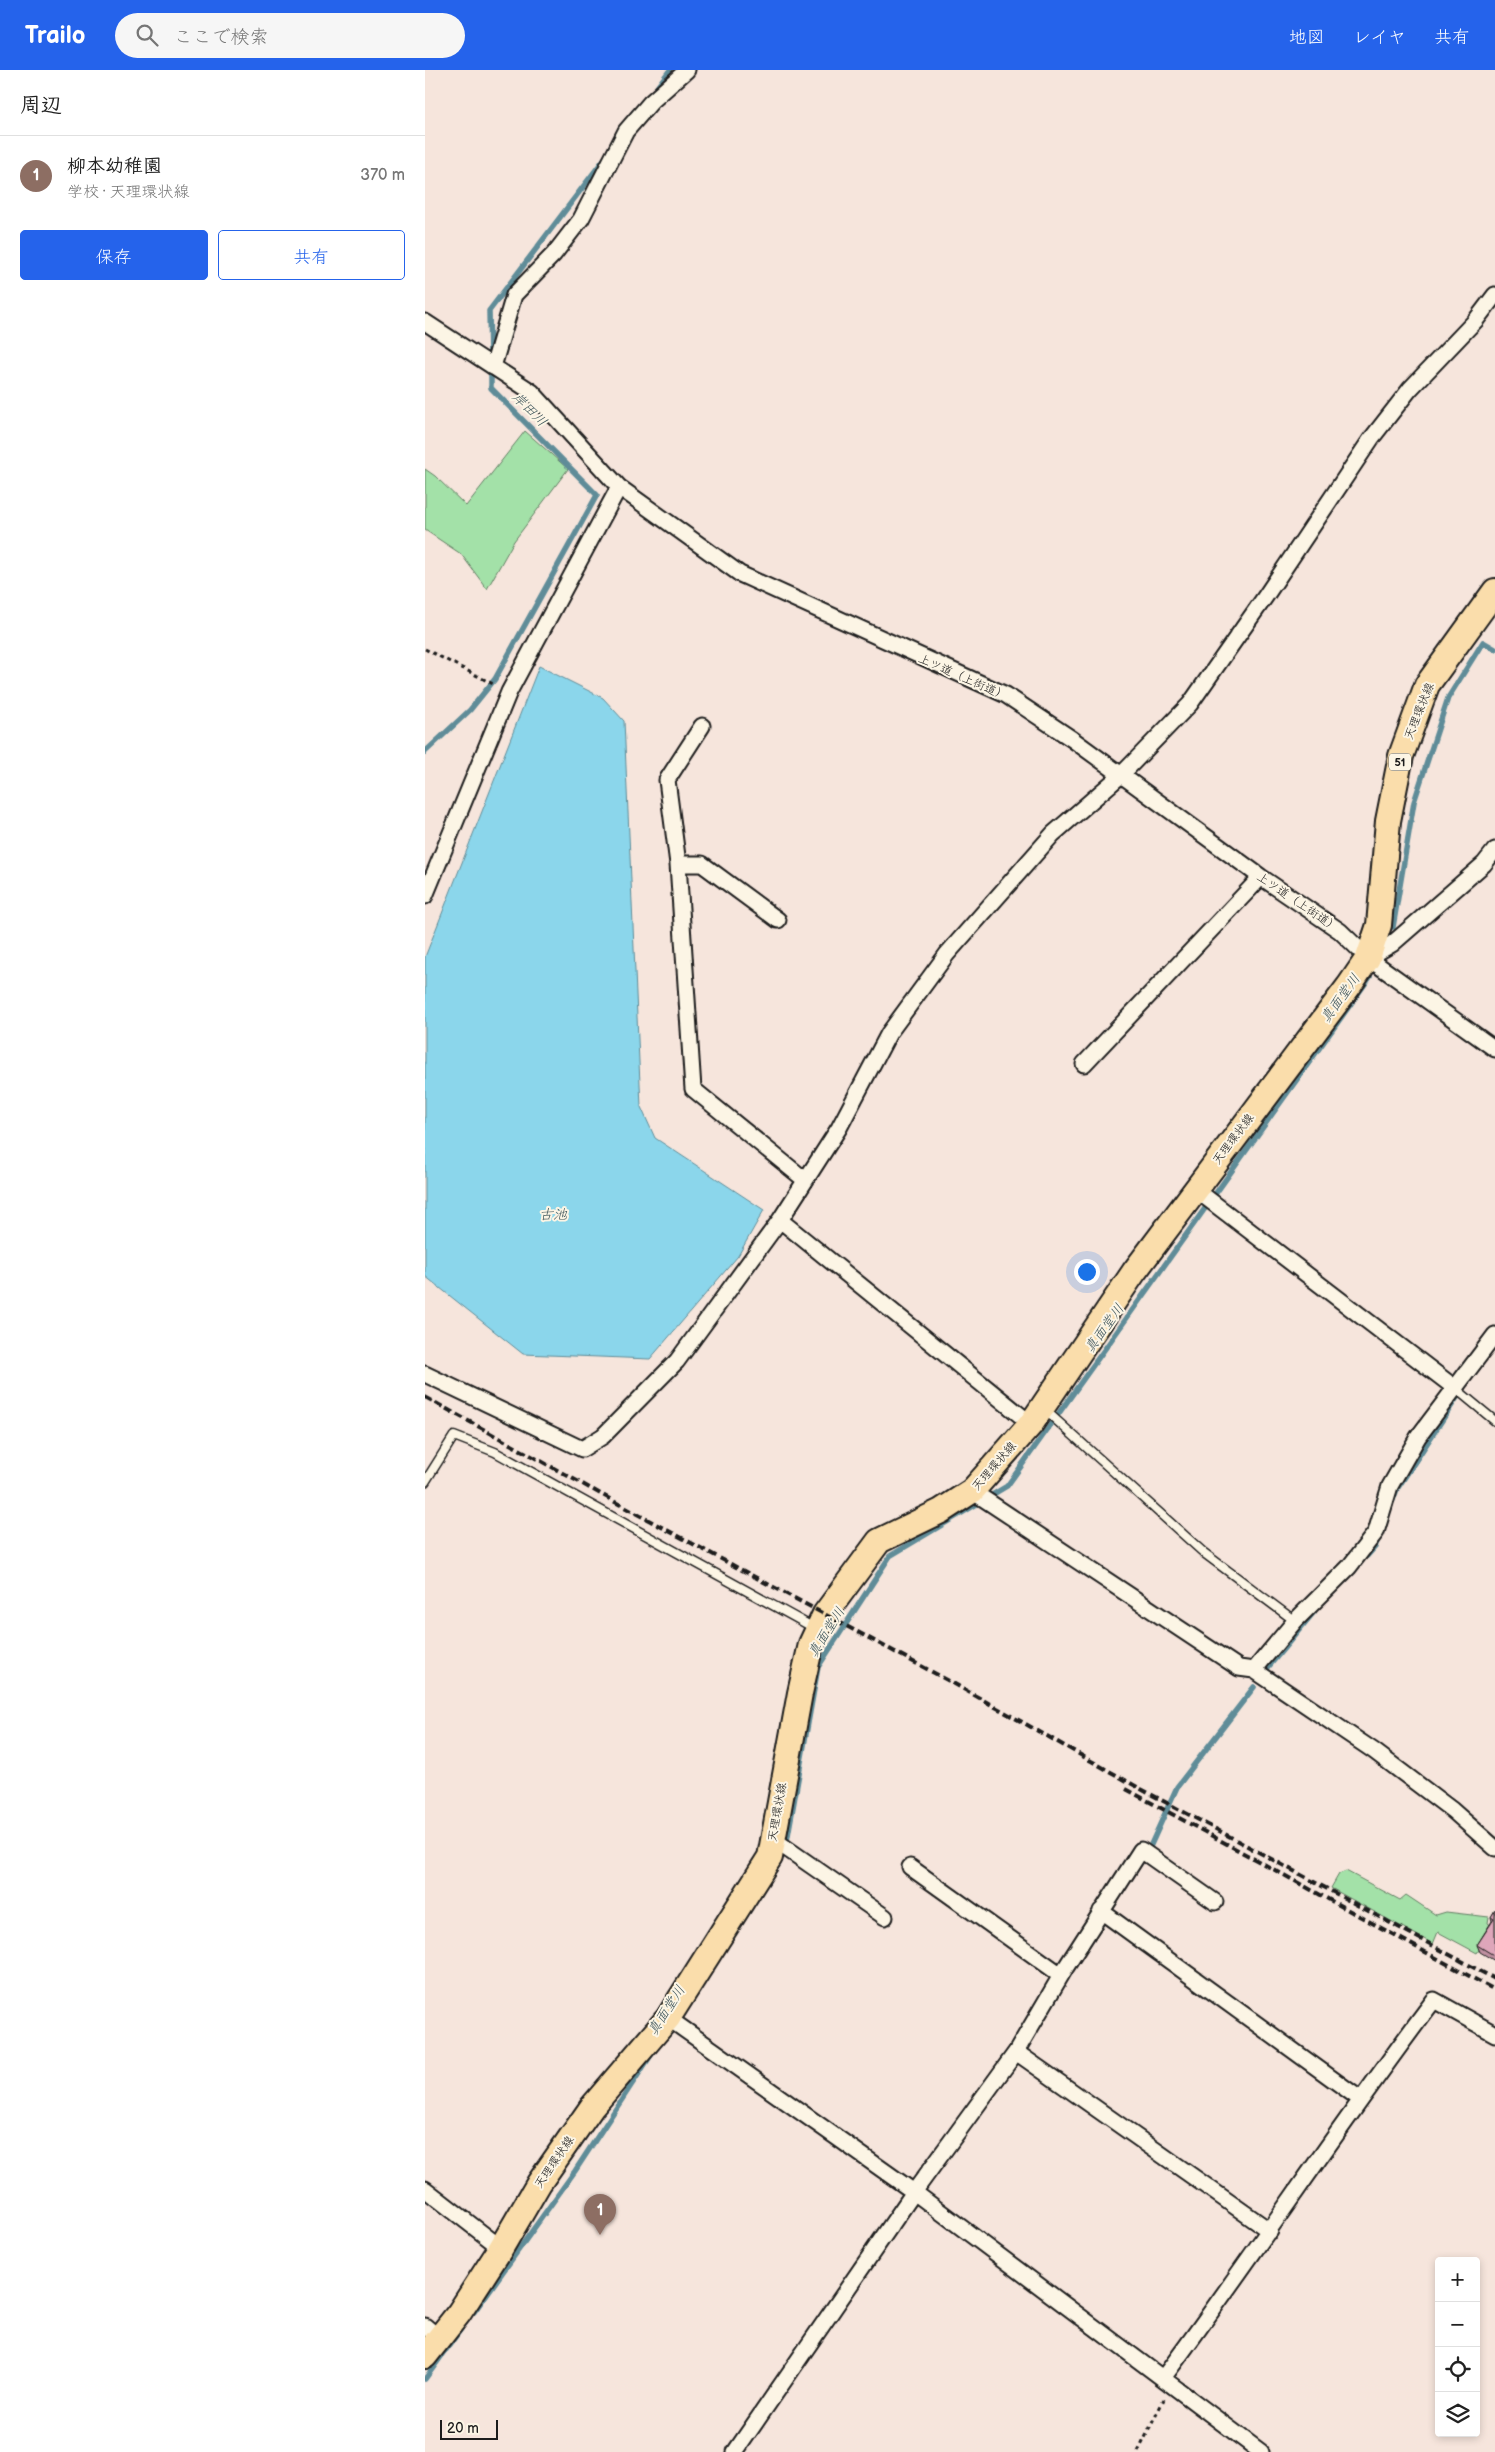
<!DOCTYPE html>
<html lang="ja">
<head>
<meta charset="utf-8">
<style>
	body { margin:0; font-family:"Balsamiq Sans","Klee One",sans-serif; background:#f6f6f6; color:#222 }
	.controls { position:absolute; right:15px; bottom:15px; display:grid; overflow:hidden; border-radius:5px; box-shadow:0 2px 8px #0003 }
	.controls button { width:45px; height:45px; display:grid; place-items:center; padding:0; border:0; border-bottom:1px solid #e0e0e0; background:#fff; color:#222; font:25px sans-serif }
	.scale { position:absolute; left:15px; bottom:12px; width:58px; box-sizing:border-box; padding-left:5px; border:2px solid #1c1c1c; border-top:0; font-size:14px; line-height:18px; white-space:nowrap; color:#1c1c1c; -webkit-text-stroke:4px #fcf5e5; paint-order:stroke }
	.you { position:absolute; left:661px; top:1201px; width:18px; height:18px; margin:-12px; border:4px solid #fff; border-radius:50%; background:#1a73e8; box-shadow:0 0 0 8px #1a73e833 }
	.badge { display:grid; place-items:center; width:32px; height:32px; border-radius:50%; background:#2563eb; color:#fff; font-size:16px; font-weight:700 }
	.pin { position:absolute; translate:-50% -41px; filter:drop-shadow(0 1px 2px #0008) }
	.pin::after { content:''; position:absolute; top:26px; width:18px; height:15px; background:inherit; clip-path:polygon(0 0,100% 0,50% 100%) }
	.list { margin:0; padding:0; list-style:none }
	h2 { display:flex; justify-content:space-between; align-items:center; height:65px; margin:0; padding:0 20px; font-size:21px }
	h2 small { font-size:16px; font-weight:400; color:#767676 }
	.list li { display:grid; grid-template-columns:32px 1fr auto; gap:15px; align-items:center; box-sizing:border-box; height:80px; padding:0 20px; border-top:1px solid #e0e0e0 }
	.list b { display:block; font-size:19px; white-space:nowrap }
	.list p { margin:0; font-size:16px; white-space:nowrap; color:#767676 }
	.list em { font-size:16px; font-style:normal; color:#767676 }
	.actions { display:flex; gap:10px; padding:15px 20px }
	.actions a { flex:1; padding:11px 0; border:1px solid #2563eb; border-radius:5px; text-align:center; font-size:18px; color:#2563eb }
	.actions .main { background:#2563eb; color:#fff }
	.icon { flex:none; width:28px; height:28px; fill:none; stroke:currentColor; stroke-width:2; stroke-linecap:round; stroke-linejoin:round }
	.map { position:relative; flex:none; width:1070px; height:2382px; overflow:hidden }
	header { display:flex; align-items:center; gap:30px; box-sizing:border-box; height:70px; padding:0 25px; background:#2563eb; color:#fff }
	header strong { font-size:24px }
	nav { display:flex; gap:28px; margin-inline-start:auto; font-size:18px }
	.search { width:350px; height:45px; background:#f6f6f6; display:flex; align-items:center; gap:12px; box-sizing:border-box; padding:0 18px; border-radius:28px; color:#767676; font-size:19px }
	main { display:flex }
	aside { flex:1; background:#fff }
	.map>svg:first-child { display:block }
	.green { fill:#a3e1a8; stroke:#607e62 }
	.water { fill:#8bd6eb; stroke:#5f8c98 }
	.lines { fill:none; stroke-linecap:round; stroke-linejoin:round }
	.stream { stroke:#5f8c98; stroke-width:5.5 }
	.lane-casing { stroke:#1c1c1c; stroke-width:11 }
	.street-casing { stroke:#1c1c1c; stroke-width:19 }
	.primary-casing { stroke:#1c1c1c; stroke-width:28 }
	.path { stroke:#1c1c1c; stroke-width:3; stroke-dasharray:4 4; stroke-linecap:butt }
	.lane { stroke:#fcf5e5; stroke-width:8 }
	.street { stroke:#fcf5e5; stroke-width:15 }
	.primary { stroke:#faddab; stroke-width:24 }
	.rail { stroke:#1c1c1c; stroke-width:4; stroke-dasharray:8 4; stroke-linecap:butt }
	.wall { fill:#bf8fa0; stroke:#1c1c1c }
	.building { fill:#dea6ba; stroke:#1c1c1c }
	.labels { text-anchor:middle; stroke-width:4; stroke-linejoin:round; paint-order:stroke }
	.shield { fill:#fcf5e5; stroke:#5f5d58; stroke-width:1 }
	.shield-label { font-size:11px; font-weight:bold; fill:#1c1c1c }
	.street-label { font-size:12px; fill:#1c1c1c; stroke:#fcf5e5 }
	.water-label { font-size:14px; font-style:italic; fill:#3d545a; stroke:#fcf5e5 }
</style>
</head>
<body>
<header>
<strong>Trailo</strong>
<div class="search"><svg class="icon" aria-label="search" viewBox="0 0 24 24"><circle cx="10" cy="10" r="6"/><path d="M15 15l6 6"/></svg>ここで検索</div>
<nav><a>地図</a><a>レイヤ</a><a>共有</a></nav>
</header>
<main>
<aside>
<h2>周辺<small></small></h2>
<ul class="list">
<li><span class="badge" style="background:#8d6e63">1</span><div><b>柳本幼稚園</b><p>学校 · 天理環状線</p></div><em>370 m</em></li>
</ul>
<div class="actions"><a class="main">保存</a><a>共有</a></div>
</aside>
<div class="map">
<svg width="1070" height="2382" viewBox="0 0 1070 2382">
	<rect width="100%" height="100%" fill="#f6e5dc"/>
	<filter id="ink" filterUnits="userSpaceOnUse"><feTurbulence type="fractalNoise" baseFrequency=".02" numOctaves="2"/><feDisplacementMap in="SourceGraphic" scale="10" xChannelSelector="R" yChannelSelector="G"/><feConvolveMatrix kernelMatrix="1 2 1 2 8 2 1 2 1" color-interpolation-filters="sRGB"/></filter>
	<g filter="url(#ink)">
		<path class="green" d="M100 361 143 399 89 471 62 519 36 484 0 460V399L10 406 41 436Z
			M921 1801 975 1830 981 1825 1011 1845 1021 1842 1064 1847 1063 1853 1068 1857 1052 1883 1013 1862 1008 1874 906 1818 914 1804Z"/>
		<path class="water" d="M114 596 178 628 199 651 216 1037 230 1068 339 1140 313 1186 225 1289 98 1284 0 1206V887Z"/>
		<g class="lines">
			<path class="stream" d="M230 20 245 0
				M65 287 64 241 183 84
				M0 682 45 640 70 609 172 425 66 318V296
				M968 857 989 732 1023 628 1058 572 1070 579
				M968 1430 972 1419 1033 1326
				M942 1486 950 1477 953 1469
				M840 1601 889 1542
				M724 1779 752 1717 829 1617
				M353 1793 360 1782 393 1597 465 1486 582 1416 945 907
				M49 2242 150 2101 228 1982
				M0 2309 36 2259"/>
			<g class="lane-casing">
				<path id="lane" d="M1030 1318 1070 1351
					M620 1340 779 1483 870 1551
					M0 1412 29 1366 70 1382 391 1559"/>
			</g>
			<g class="street-casing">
				<path id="street" d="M0 252 107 322 194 417 315 504 581 625 647 669 836 807 915 861 943 888 1070 979
					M68 297 89 225 129 184 156 149 201 61 226 32 262 0
					M277 656 242 710 253 794 268 1019 380 1110
					M253 794H277L353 850
					M0 826 84 622 194 417
					M943 888 967 874 1059 794 1070 780
					M659 994 836 807
					M770 1119 1030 1318
					M355 1150 606 1354
					M0 1304 157 1379 178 1366 252 1291 355 1150 414 1058 464 963 522 884 628 764 696 705 765 634 840 527 946 369 985 319 1051 250 1070 225
					M547 1421 814 1598 829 1600 949 1681 1027 1740 1070 1778
					M829 1600 870 1551 924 1497 951 1462 965 1416 993 1367 1070 1265
					M348 1769 460 1847
					M485 1797 636 1905
					M676 1841 935 2029
					M243 1948 489 2122 836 2382
					M591 1982 845 2161
					M0 2119 76 2178
					M0 2256 14 2268
					M738 2308C830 2184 915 2054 1009 1930L1070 1964
					M310 2382 489 2122 591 1982 641 1897 716 1780 790 1832"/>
			</g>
			<g class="primary-casing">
				<path id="primary" d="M0 2286 34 2243 76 2178 114 2113 167 2037 243 1948 345 1787 375 1623 386 1574 400 1544 454 1471 516 1441 547 1421 606 1354 709 1202 924 916 943 888 954 855 963 751 976 686 1002 615 1070 521"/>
			</g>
			<path class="path" d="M0 579 70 615
				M713 2382 739 2329"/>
			<use href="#lane" class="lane"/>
			<use href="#street" class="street"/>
			<use href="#primary" class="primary"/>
			<path class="rail" d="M0 1327 201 1438 526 1612 716 1719 1070 1909
				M701 1719 1070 1920"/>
		</g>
		<path class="wall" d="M1070 1840V1891L1055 1882 1052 1875 1067 1851 1066 1847Z"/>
		<path class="building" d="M1070 1840V1886L1052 1875 1069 1849 1066 1847Z"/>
	</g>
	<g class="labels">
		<rect class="shield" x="964" y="683.5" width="22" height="17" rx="4"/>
		<g class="shield-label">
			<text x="975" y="696">51</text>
		</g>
		<g class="street-label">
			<text transform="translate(538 607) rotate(24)" y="4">上ツ道（上街道）</text>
			<text transform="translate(994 641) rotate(-68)" y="4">天理環状線</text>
			<text transform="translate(873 832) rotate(34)" y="4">上ツ道（上街道）</text>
			<text transform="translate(808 1069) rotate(-53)" y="4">天理環状線</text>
			<text transform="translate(569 1396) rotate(-49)" y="4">天理環状線</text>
			<text transform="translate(352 1742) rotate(-80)" y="4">天理環状線</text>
			<text transform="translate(129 2092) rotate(-56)" y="4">天理環状線</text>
		</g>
		<g class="water-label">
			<text transform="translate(105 339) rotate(45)" y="5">岸田川</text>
			<text transform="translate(915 928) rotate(-54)" y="5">真面堂川</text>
			<text x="128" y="1149">古池</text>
			<text transform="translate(679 1258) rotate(-54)" y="5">真面堂川</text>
			<text transform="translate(401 1562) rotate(-58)" y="5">真面堂川</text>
			<text transform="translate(241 1940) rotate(-57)" y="5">真面堂川</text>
		</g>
	</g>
</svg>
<div class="controls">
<button>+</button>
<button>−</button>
<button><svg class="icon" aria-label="locate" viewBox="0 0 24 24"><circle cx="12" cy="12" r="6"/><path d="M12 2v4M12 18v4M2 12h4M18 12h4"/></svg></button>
<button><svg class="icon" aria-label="layers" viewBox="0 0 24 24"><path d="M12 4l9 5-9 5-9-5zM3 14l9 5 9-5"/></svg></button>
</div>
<div class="scale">20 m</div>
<div class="you"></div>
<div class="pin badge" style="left:175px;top:2165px;background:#8d6e63">1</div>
</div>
</main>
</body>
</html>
